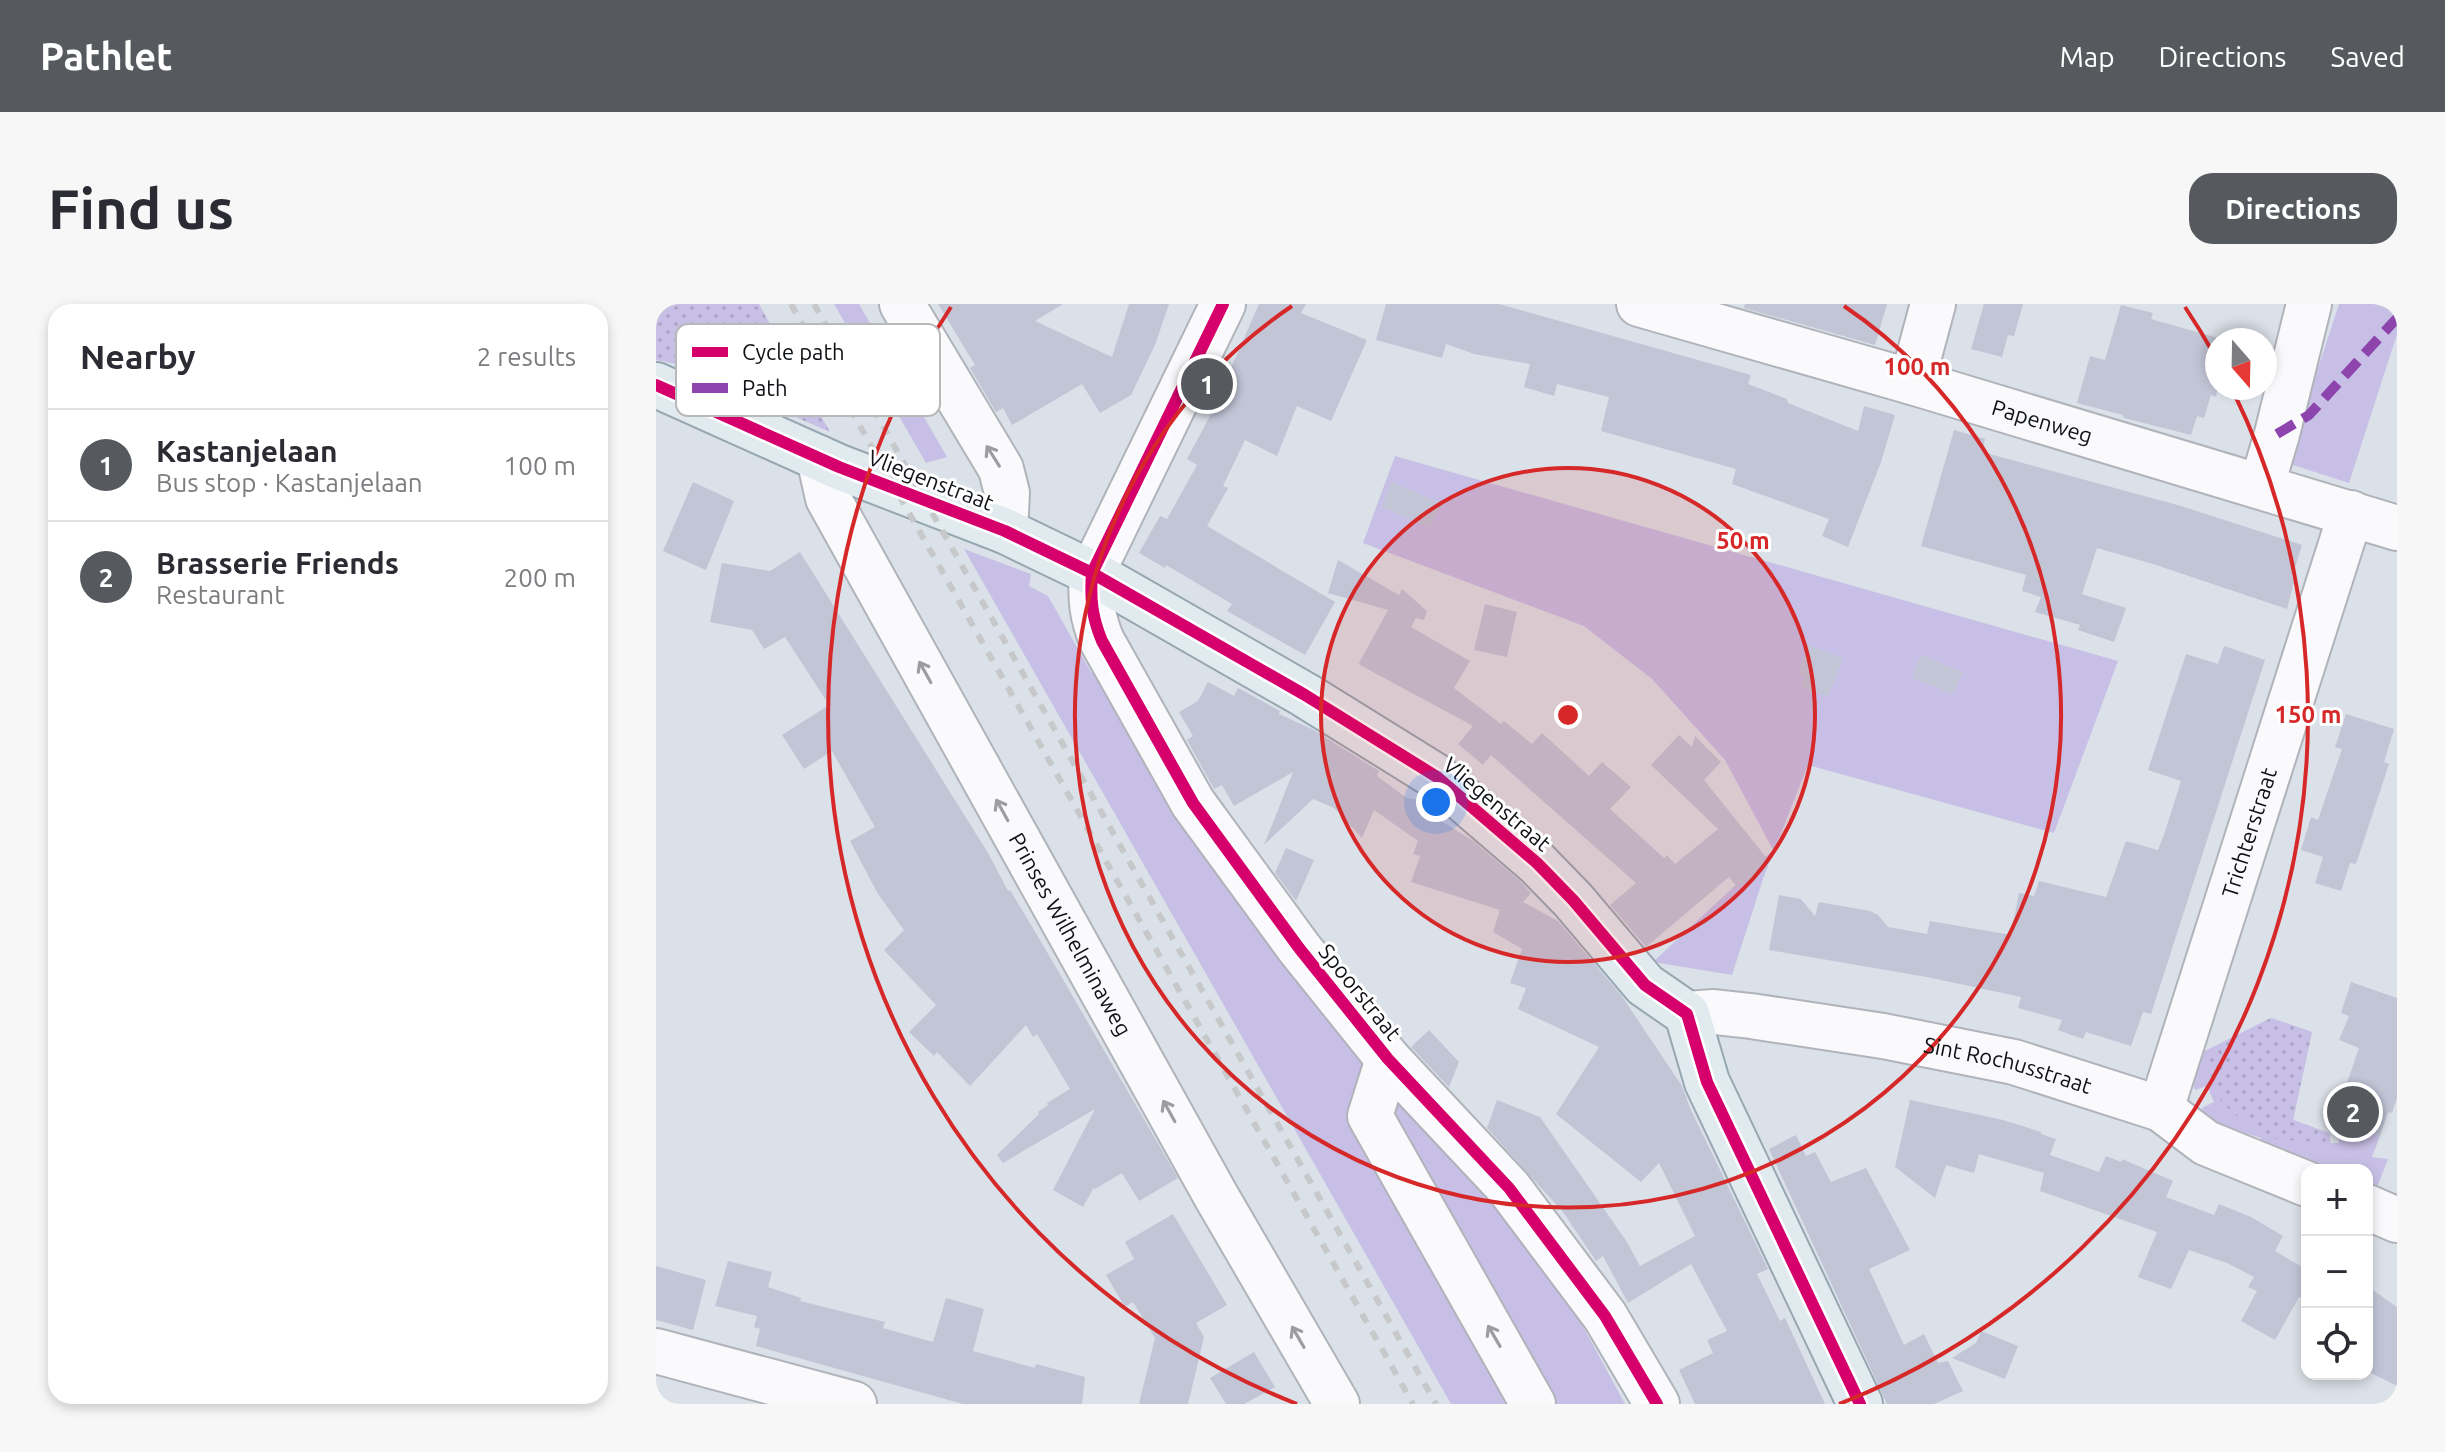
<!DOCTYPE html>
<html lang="en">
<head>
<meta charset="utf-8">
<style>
	body { margin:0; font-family:Ubuntu,sans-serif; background:#f7f7f7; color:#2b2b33 }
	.controls { position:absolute; right:24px; bottom:24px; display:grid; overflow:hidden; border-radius:16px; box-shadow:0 4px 12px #0003 }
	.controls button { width:72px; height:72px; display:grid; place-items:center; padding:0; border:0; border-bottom:2px solid #e1e1e2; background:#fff; color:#2b2b33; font:40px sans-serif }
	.compass { position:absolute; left:1549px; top:24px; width:72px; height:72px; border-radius:50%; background:#fff; box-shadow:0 4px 12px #0003; rotate:160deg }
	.you { position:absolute; left:780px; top:498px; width:28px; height:28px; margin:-20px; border:6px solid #fff; border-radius:50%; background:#1a73e8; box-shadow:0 0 0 12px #1a73e833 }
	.badge { display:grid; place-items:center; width:52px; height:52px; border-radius:50%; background:#565a5f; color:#fff; font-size:26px; font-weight:700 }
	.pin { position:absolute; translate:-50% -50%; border:4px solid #fff; box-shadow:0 2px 8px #0006 }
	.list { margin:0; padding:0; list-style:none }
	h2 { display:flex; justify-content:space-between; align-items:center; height:104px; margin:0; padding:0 32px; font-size:34px }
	h2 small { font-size:26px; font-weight:400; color:#7c7c81 }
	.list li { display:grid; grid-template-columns:52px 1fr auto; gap:24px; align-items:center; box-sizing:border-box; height:112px; padding:0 32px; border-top:2px solid #e1e1e2 }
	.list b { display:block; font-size:30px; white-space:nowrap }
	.list p { margin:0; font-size:26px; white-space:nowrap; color:#7c7c81 }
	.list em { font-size:26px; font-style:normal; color:#7c7c81 }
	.icon { flex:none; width:44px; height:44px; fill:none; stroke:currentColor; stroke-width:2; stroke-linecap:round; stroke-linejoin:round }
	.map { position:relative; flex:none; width:1741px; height:1100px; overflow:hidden; border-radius:24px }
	header { display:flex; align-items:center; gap:48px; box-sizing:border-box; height:112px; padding:0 40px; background:#565a5f; color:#fff }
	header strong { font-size:38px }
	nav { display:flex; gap:44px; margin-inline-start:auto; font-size:28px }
	.intro { display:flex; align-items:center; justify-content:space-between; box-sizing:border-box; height:192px; padding:0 48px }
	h1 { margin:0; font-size:56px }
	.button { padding:20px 36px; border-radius:24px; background:#565a5f; color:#fff; font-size:28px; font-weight:700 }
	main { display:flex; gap:48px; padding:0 48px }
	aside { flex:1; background:#fff; border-radius:24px; box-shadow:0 4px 12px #0003 }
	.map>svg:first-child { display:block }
	.green { fill:#c7bfe5 }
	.park { fill:url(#park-dots) }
	.building { fill:#c1c5d6 }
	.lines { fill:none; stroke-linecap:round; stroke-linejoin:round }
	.minor-casing { stroke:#b0b4ba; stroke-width:48 }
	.major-casing { stroke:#96a7b1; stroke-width:48 }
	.minor { stroke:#fafafc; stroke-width:44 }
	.major { stroke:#e1eaef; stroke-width:44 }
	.rail { stroke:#c7c8ca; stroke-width:6; stroke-dasharray:10 10; stroke-linecap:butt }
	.quiet { stroke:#8e44ad; stroke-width:10; stroke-dasharray:20 10; stroke-linecap:butt }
	.cycleway-casing { stroke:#fff; stroke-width:17 }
	.cycleway { stroke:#d6006c; stroke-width:12 }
	.oneway { stroke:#9c9da0 }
	.ring { fill:none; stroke:#d62828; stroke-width:4 }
	.labels { text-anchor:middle; stroke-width:6; stroke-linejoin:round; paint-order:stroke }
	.street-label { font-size:22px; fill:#0e1115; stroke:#fff }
	.key { fill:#fff; stroke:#b7b8b9; stroke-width:2 }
	.key-label { font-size:22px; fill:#0e1115 }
	.centre { fill:#d62828; stroke:#fff; stroke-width:4 }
	.ring-label { font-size:24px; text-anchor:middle; font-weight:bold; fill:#d62828; stroke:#fff; stroke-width:6; stroke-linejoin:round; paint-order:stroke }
</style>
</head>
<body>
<header>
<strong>Pathlet</strong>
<nav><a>Map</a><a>Directions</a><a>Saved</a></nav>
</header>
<div class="intro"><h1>Find us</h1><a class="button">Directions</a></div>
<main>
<aside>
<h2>Nearby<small>2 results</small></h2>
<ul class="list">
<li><span class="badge">1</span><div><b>Kastanjelaan</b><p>Bus stop · Kastanjelaan</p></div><em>100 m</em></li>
<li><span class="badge">2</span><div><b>Brasserie Friends</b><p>Restaurant</p></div><em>200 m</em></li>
</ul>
</aside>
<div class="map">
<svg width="1741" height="1100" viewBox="0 0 1741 1100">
	<defs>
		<pattern id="park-dots" width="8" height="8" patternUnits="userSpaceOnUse" patternTransform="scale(2)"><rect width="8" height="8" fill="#c7bfe5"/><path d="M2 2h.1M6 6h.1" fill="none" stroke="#aaa3c4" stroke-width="1.8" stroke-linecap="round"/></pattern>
	</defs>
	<rect width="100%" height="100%" fill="#dbe1e8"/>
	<path class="green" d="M178 0H203L291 153 270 159Z
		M1683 0H1718L1741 8V30L1693 179 1631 159Z
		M739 152 1462 357 1398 529 1152 461 1108 572 1076 671 997 658 1117 546 1069 456 996 375 928 322 707 239Z
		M308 245 375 270 373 282 392 292 435 368 442 370 516 499 553 559 646 681 829 890 884 957 924 1017 969 1100H795Z
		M1615 714 1656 728 1637 816 1673 829 1675 839H1683L1682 818 1724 832 1716 853 1732 855 1718 891 1711 888V866H1656L1605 846V834L1563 821 1549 813 1546 804 1558 798 1551 782 1539 786 1536 778 1549 747Z"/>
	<path class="park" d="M0 0H103L174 128 16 59 0 56Z
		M1615 714 1656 728 1637 816 1673 829 1674 839 1606 834V823C1560 807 1560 789 1549 747Z"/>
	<path class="building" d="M282 0H407L379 17 456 53 473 0H513L499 41 475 91 444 109 426 80 356 121 347 104 340 108 314 64 319 61Z
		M603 0H650L645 9 711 36 675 117 641 102 621 152 589 136 567 182 572 184 551 222 679 298 649 351 571 307 576 300 510 261 509 264 483 249 504 212 511 215 541 161 531 155 554 112Z
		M730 0H843L1095 71 1092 80 1131 95 1132 99 1202 127 1208 102 1239 111 1225 158 1192 243 1166 232 1173 215 1076 180 1080 165 945 127 953 93 901 80 898 92 868 83 874 60 818 50 790 40 786 54 720 36Z
		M1089 0H1231L1219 41 1088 4Z
		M1328 0H1367L1358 32 1352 31 1346 53 1315 45Z
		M1465 1 1497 9 1495 15 1569 36H1561L1562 84 1560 93 1555 91 1548 114 1541 112 1535 131 1468 114 1467 111 1421 99 1434 52 1449 56Z
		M1298 126 1329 135 1326 148 1525 202 1646 241 1636 273 1639 274 1631 305 1497 260 1441 244 1426 290 1470 304 1458 338 1422 326 1424 321 1379 308 1385 293 1366 287 1370 271 1265 242Z
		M37 178 78 197 50 266 7 247Z
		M735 178 785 199 774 224 726 203Z
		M144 248 332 549 352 587 354 586 387 641 522 874 483 897 466 869 439 885 438 883 427 903 397 886 439 805 347 859 341 851 383 810 382 808 392 801 391 799 414 785 381 730 377 733 370 721 314 782 281 748 278 752 253 728 280 701 228 646 248 626 222 590 194 537 219 523 176 447 148 465 126 431 173 401 129 333 108 345 96 326 54 318 66 259 114 267Z
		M682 256 743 291 746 285 771 307 768 316 760 314 755 323 814 357 798 384 845 420 848 417 876 440 886 429 933 472 946 458 975 483 954 505 1008 554 1011 551 1019 560 1062 525 995 461 1023 431 1036 443 1039 432 1065 458 1048 476 1114 558 1082 584 1073 573 990 643 954 601 980 579 835 451 827 461 802 440 817 422 704 361 703 359 732 306 672 289Z
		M829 300 861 308 851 353 818 346Z
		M1152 341 1187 354 1172 393 1144 383 1148 372 1142 370Z
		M1568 342 1609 356 1495 710 1487 708 1475 742 1430 728 1427 735 1402 726 1406 716 1362 704 1365 693 1271 673 1113 646 1123 591 1145 595 1159 612 1163 598 1214 607 1222 611 1232 623 1271 630 1274 617 1355 631 1363 589 1378 592 1383 577 1450 593 1470 537 1502 546 1509 528 1525 477 1492 466 1530 350 1562 360Z
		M1265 351 1307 368 1297 390 1256 374Z
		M552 378 578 392 582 384 624 407 623 410 656 425 723 467 721 472 751 494 765 496 772 509 816 536 864 577 875 589 867 598 902 617 965 691 1026 782 1034 804 1112 965 1101 970 1124 1017 1129 1014 1169 1100H1039L1023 1066 1057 1049 1051 1036 1071 1027 1035 960 972 999 947 952 940 957 907 908 831 824 841 796 884 813 971 938 984 962 1039 932 1003 859 985 878 900 810 943 743 862 705 870 684 854 679 866 645 837 628 844 606 755 578 764 552 757 550 762 537 718 506 706 534 678 504 657 495 608 541 637 468 578 502 566 481 558 485 531 436 537 432 523 408 542 397Z
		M1690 410 1738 425 1728 458 1733 460 1710 530 1700 560 1694 559 1685 587 1659 579 1667 553 1645 546 1655 513 1662 516 1686 445 1679 443Z
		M630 544 658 556 640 597 619 569Z
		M1695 678 1741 694V794L1736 809 1732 808 1724 832 1678 816 1703 744 1683 736 1693 712 1685 709Z
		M773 726 803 758 793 783 755 743Z
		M1254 796 1347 816 1385 828V830L1400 835 1394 851 1443 868 1450 852 1465 858 1466 855 1517 877 1510 893 1558 911 1563 900 1595 913 1627 932 1619 947 1651 966V997L1643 993 1619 1036 1585 1017 1601 987 1592 983 1598 973 1571 959 1533 946 1515 985 1482 973 1501 928 1384 887 1388 869 1323 850 1318 869 1290 861 1279 894 1239 863Z
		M1140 831 1150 852 1159 848 1175 878 1210 864 1254 946 1213 965 1248 1041 1268 1030 1282 1059 1292 1057 1307 1087 1278 1100H1231L1113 845Z
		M517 910 571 1001 540 1019 548 1033 532 1100H483L499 1034 477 998 469 1003 450 971 478 955 469 938Z
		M72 957 116 968 112 983 145 994 144 997 229 1018 227 1024 277 1038 290 994 328 1005 317 1047 379 1064 380 1060 429 1073 426 1100H307L100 1042 104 1025 98 1023 101 1012 59 1002Z
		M0 962 50 976 37 1026 0 1016Z
		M1711 982 1741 1003V1082L1711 1067Z
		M1325 1027 1362 1042 1349 1075 1296 1054 1320 1039Z
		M598 1048 619 1083 588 1100H570L554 1074Z"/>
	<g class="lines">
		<g class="minor-casing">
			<g id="minor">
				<path d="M246 0 345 165 351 189 349 227"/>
				<path d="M567 0 436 269C434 295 436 313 446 337L537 499 643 644 732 755 853 884 949 1012 1001 1100"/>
				<path id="s1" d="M983 0 1256 78 1741 224"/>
				<path d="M1256 78 1277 0"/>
				<path id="s2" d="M163 154 172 194 560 892 681 1100"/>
				<path d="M1606 181 1621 130 1653 0"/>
				<path id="s3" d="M1031 710 1058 708 1095 712 1227 732 1358 758 1505 805 1550 839 1651 880"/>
				<path d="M732 755 714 812 877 1100"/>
				<path id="s4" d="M1505 805 1695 209"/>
				<path d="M1711 903 1741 916"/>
				<path d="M0 1047 198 1100"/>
			</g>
		</g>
		<g class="major-casing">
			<path id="major" d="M0 81 183 163 349 227 436 269 649 391 781 473 881 559 917 596 989 681 1031 710 1051 778 1204 1100"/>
		</g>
		<use href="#minor" class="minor"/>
		<use href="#major" class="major"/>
		<path class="rail" d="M135 0 757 1100
			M158 0 780 1100"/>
		<path class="quiet" d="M1621 130 1653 111 1741 14"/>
		<g class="cycleway-casing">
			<path id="cycleway" d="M567 0 436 269C434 295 436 313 446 337L537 499 643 644 732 755 853 884 949 1012 1001 1100
				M0 81 183 163 349 227 436 269 649 391 781 473 881 559 917 596 989 681 1031 710 1051 778 1204 1100"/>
		</g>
		<use href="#cycleway" class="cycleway"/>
	</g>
	<defs><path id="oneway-shaft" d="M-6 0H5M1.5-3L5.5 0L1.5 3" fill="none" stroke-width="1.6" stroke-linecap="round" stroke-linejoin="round" transform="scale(2)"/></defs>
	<g class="oneway">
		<use href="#oneway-shaft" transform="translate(337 152) rotate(-122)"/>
		<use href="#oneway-shaft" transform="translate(269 368) rotate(-119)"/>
		<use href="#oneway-shaft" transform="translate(346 506) rotate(-119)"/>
		<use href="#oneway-shaft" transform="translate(513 807) rotate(-119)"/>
		<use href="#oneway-shaft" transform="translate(838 1032) rotate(-120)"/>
		<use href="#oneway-shaft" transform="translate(642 1033) rotate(-120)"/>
	</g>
	<circle cx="912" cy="411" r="247" fill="#d62828" fill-opacity=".12"/>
	<g class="ring">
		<circle cx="912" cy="411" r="247"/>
		<path d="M1188 2A493 493 0 1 1 636 2"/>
		<path d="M641 1100A740 740 0 0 1 295 3M1529 3A740 740 0 0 1 1559 52M1577 87A740 740 0 0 1 1183 1100"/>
	</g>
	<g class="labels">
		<g class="street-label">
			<text dy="8" stroke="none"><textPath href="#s1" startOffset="420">Papenweg</textPath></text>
			<text transform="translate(275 176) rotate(21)" y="8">Vliegenstraat</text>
			<text transform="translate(841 500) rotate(40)" y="8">Vliegenstraat</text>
			<text dy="8" stroke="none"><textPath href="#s4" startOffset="290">Trichterstraat</textPath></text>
			<text dy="8" stroke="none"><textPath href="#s2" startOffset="540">Prinses Wilhelminaweg</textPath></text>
			<text transform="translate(704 688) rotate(51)" y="8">Spoorstraat</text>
			<text dy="8" stroke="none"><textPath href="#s3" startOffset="326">Sint Rochusstraat</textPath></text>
		</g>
	</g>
	<rect x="20" y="20" width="264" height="92" rx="12" class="key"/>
	<rect x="36" y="43" width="36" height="10" fill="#d6006c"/>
	<rect x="36" y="79" width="36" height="10" fill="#8e44ad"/>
	<g class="key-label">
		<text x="86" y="56">Cycle path</text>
		<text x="86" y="92">Path</text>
	</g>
	<circle cx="912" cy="411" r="12" class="centre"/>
	<g class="ring-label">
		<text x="1261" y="71">100 m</text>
		<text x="1087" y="245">50 m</text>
		<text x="1652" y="419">150 m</text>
	</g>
</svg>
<div class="controls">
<button>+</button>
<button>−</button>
<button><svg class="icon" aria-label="locate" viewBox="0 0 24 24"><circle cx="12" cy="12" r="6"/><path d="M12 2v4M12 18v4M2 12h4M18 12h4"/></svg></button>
</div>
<svg class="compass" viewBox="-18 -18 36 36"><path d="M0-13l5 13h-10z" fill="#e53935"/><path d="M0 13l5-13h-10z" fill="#7c7c81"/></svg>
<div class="you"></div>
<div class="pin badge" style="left:551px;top:80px">1</div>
<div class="pin badge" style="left:1697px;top:808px">2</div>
</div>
</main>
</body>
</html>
